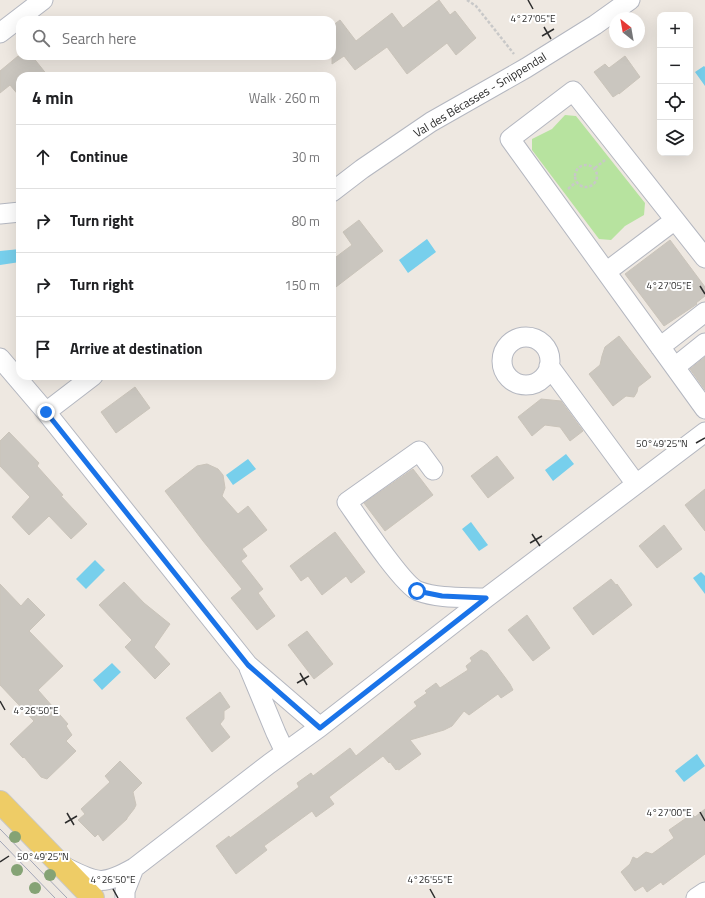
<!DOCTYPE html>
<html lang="en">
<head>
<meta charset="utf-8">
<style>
	body { margin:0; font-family:"Titillium Web",sans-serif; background:#f6f6f6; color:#202124 }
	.controls { position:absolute; right:12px; top:12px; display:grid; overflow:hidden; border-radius:8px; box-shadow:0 4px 16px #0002 }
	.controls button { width:36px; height:36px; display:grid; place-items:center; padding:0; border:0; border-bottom:1px solid #e0e0e0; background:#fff; color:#202124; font:20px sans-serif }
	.compass { position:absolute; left:609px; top:12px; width:36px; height:36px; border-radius:50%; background:#fff; box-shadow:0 4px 16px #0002; rotate:329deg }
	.stop { position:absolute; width:12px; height:12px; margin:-9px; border:3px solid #1a73e8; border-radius:50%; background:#fff }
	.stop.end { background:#1a73e8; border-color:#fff; box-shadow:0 1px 4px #0008 }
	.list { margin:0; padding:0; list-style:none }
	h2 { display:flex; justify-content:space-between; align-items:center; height:52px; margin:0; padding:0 16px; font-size:17px }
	h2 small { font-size:13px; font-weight:400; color:#757577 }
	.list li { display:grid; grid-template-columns:26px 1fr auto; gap:12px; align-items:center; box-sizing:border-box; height:64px; padding:0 16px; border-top:1px solid #e0e0e0 }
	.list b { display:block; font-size:15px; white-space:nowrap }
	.list em { font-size:13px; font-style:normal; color:#757577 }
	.icon { flex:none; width:22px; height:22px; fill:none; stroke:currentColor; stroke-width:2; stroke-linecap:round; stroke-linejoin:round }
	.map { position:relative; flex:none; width:705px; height:898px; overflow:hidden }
	.search { position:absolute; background:#fff; box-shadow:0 4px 16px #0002; left:16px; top:16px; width:320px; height:44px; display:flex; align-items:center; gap:10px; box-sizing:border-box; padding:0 14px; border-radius:12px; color:#757577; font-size:15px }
	.panel { position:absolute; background:#fff; box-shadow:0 4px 16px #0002; left:16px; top:72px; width:320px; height:308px; border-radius:12px }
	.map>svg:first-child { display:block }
	.green { fill:#b7e39f }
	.water { fill:#77cfec }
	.building { fill:#cac6bf; stroke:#cac4ba }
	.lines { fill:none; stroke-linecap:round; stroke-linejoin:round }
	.minor-casing { stroke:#b4b7c0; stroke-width:21 }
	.major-casing { stroke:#c8c8c8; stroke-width:24 }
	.path { stroke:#c8c8c8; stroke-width:2.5; stroke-dasharray:3 2; stroke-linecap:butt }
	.minor { stroke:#fff; stroke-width:19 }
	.major { stroke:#ec6; stroke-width:22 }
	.tram { stroke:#a3a6b7; stroke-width:1 }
	.tree { fill:#85a375 }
	.route { stroke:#1a73e8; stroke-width:5 }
	.ticks { fill:none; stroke:#2d2d2d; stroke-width:1.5 }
	.labels { text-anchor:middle; stroke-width:4; stroke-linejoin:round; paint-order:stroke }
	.street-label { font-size:12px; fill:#2d2d2d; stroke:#fff }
	.ticks-label { font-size:10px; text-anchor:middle; fill:#2d2d2d; stroke:#fff; stroke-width:4; stroke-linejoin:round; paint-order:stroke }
</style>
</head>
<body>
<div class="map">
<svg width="705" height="898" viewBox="0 0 705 898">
	<rect width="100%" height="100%" fill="#eee8e1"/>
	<path class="green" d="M565 115 576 116 645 203 644 215 625 226 611 240 599 239 532 150V139L552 129Z"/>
	<path class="water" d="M704 66 705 67V86L695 72Z
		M427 239 436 252 408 273 399 260Z
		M20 249V262L0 265V251Z
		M566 454 574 464 553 481 545 470Z
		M248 459 256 469 233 485 226 475Z
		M471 522 488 545 479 551 462 529Z
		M95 560 105 570 86 589 76 579Z
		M701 572 705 576V594L693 578Z
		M112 663 121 672 102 690 93 680Z
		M697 754 705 766 684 782 675 771Z"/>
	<path class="building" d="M439 0 450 15 455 11 476 38 456 55 447 43 407 74 387 47 355 70 344 56 332 64V26L340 20 356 41 392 13 403 28Z
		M18 56H32L48 76H20V97L10 85 0 93V71Z
		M625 56 640 77 619 94V93L613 97 594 72 605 64 609 68Z
		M359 220 383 251 332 290V260L352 245 343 232Z
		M670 240 705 287V296L696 303 697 304 664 326 625 274Z
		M619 336 651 377 638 387 637 392 634 397 626 396 613 406 589 374 600 365 602 356 605 347Z
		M705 357V390L690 369Z
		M135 387 150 408 116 433 101 412Z
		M541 399 561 401 583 431 570 441 560 427 545 425 532 436 518 417Z
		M9 432 39 463 37 466 63 495 61 496 87 524 71 539 49 516 29 535 12 517 30 497 0 466V441Z
		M497 456 514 478 488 498 471 476Z
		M207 464 218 469 223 475 225 488 222 496 238 514 248 506 267 530 242 549 247 556 241 561 263 589 258 593 275 616 257 630 231 598 242 589 203 541 165 491 197 466Z
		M413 469 433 495 385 531 364 503Z
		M705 489V531L685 505Z
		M664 525 682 549 657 568 639 546Z
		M335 532 365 572 351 583 346 576 322 595 308 576 301 581 290 566Z
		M611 579 616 585 617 584 632 605 593 635 573 608Z
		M124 582 144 603 170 624 154 647 170 664 155 679 125 647 132 640 99 605Z
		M0 584 21 606 28 598 45 615 29 631 63 666 38 690 68 724 66 726 72 735 66 741 76 751 47 779 41 777 24 757 23 758 10 744 34 721 0 685Z
		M527 615 550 648 533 661 508 630Z
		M307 631 333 664 314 679 288 645Z
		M481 650 487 653 510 684 513 690 501 698 498 694 469 715 464 711 452 726 444 730 410 740 421 754 399 770 397 769 396 770 390 762 389 763 383 756 329 797 334 804 316 817 312 811 264 846 267 850 236 874 216 846 229 836 230 838 299 787 297 783 311 773 313 776 350 748 356 756 417 706 414 702 427 693 425 691 436 683 440 688 468 670 466 666 472 661 470 658Z
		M220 692 230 707 224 711V719L220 724 230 737 212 752 186 718Z
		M120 761 142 783 133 792 136 805 134 809 127 818V819L103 841 98 834 95 837 78 820 85 814 81 809 110 782 105 776Z
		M705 809V854L663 885 661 882 647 892 643 886 635 891 621 872 630 864 633 857 637 859 646 852 652 854 674 838 669 830 692 814 695 817Z"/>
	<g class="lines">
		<g class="minor-casing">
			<path id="minor" d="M0 33 43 0
				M332 192 362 169 431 122 526 68 595 25 630 0
				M0 214 20 212
				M705 258 573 91 510 139 705 409
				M606 272 675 220
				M502 361a24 24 0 1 1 48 0a24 24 0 1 1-48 0Z
				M660 347 705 312
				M0 358 46 412 248 665 320 727
				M549 366 636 484
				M675 367 705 343
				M46 412 93 376
				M433 470 419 451 347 502C359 519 403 585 418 591 439 599 464 597 486 598
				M249 668 276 733 285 752
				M67 868C98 884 104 885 134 868L269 764 320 727 486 598 705 432
				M125 898V891L134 868
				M696 898 705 892"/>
		</g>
		<g class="major-casing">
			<path id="major" d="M0 802 93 898"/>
		</g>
		<path class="path" d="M467 0 476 6 514 54
			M575 176a11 11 0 1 1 22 0a11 11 0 1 1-22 0Z
			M595 168 605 160
			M568 189 576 182"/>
		<use href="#minor" class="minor"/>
		<use href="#major" class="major"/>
		<path class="tram" d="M0 829 67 898
			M0 841 55 898"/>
	</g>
	<g class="tree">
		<circle cx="15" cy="837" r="6"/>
		<circle cx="17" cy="870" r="6"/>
		<circle cx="50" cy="875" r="6"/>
		<circle cx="35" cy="888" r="6"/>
	</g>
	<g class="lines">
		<path class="route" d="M46 412 248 665 320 728 486 598 442 596 417 591"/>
	</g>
	<path class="ticks" d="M528 0 533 9M544 27 551 39M542 36 554 29M700 286 705 294M696 443 705 438M532 534 540 546M530 543 542 536M300 673 307 685M297 683 309 676M0 701 5 710M700 812 705 821M67 813 74 825M65 823 77 816M0 862 9 856M113 889 118 898M430 889 435 898"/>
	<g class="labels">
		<g class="street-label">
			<text transform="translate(480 95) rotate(-31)" y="4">Val des Bécasses - Snippendal</text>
		</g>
	</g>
	<g class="ticks-label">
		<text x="533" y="22">4°27'05"E</text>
		<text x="669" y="289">4°27'05"E</text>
		<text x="662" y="447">50°49'25"N</text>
		<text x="36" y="714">4°26'50"E</text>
		<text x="669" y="816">4°27'00"E</text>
		<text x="43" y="860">50°49'25"N</text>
		<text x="113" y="883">4°26'50"E</text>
		<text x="430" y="883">4°26'55"E</text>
	</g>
</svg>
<div class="controls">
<button>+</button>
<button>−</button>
<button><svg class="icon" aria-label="locate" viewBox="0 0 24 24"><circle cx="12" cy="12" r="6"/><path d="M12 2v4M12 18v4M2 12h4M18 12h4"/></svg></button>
<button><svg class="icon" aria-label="layers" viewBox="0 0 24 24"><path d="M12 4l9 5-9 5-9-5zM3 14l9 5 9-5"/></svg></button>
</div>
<svg class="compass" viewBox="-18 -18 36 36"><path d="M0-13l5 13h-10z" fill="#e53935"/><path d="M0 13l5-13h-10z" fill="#757577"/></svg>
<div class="stop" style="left:417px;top:591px"></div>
<div class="stop end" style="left:46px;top:412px"></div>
<div class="search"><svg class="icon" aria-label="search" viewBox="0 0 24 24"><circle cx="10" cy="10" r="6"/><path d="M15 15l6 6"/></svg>Search here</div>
<section class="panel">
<h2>4 min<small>Walk · 260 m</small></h2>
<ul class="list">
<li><svg class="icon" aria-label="ahead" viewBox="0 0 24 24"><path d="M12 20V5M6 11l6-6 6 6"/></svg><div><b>Continue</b></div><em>30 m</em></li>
<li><svg class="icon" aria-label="right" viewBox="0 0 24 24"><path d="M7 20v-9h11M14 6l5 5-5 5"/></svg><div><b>Turn right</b></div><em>80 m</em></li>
<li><svg class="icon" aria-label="right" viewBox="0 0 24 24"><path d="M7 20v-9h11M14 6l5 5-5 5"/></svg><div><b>Turn right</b></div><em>150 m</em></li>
<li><svg class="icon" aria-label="arrive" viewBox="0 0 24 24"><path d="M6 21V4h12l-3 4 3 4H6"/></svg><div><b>Arrive at destination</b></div></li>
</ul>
</section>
</div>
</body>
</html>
